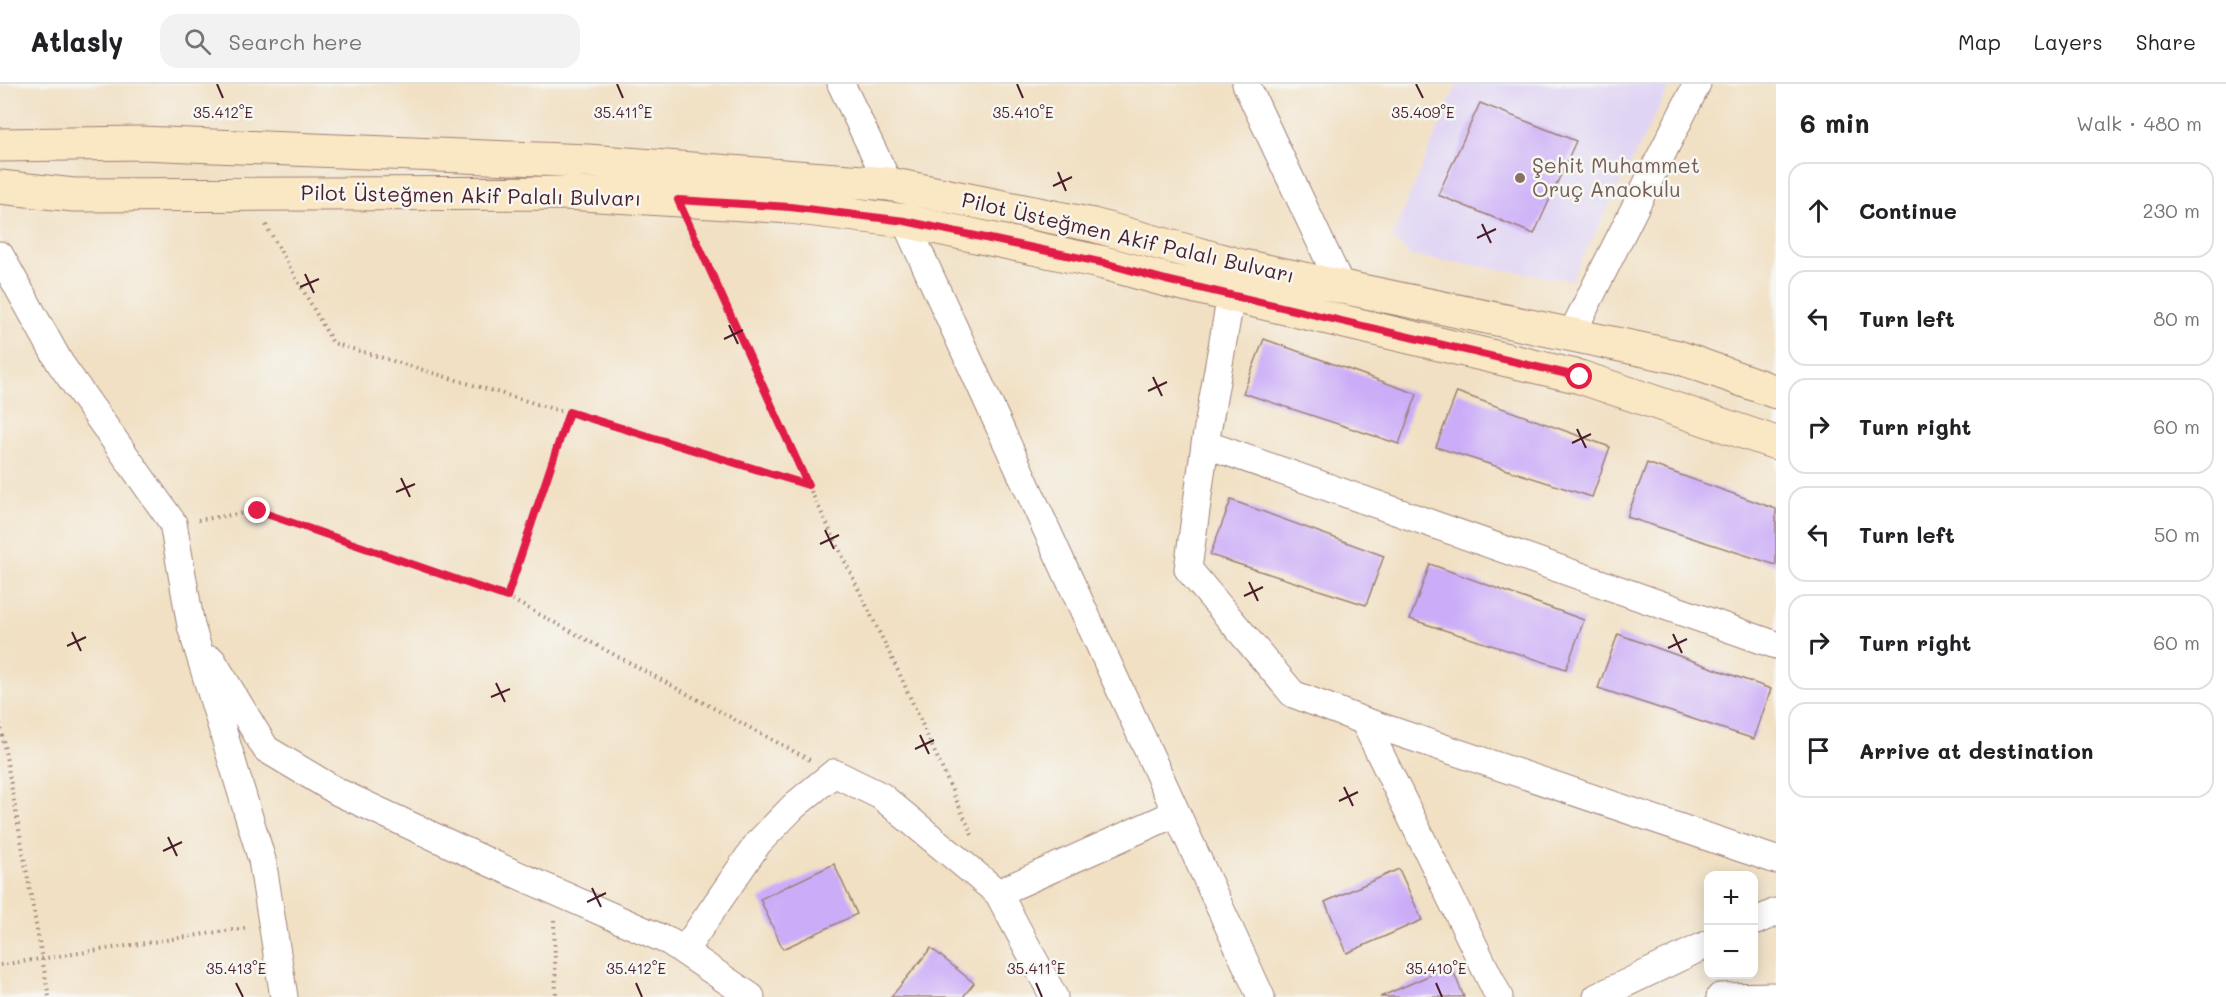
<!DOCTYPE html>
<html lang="en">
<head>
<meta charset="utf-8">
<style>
	body { margin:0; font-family:Mali,sans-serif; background:#f2f2f2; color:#202124 }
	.controls { position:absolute; right:18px; bottom:18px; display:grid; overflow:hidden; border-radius:12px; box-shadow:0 3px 15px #0003 }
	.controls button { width:54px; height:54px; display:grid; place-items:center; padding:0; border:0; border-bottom:2px solid #e0e0e0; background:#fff; color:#202124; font:30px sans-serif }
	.stop { position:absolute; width:18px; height:18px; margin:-14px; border:4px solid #e11d48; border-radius:50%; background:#fff }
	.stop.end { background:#e11d48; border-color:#fff; box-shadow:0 2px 6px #0008 }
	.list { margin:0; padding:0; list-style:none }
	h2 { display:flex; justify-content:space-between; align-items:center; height:78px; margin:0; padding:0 24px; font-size:26px }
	h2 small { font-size:20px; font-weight:400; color:#757577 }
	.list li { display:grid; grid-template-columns:39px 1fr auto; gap:18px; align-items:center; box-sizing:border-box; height:96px; margin:0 12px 12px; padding:0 12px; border:2px solid #e0e0e0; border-radius:18px }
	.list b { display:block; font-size:22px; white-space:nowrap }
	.list em { font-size:20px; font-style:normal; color:#757577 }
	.icon { flex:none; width:33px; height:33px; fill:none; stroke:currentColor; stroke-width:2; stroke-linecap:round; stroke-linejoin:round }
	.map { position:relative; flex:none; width:1776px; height:913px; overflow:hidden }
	header { display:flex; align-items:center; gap:36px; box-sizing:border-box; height:84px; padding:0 30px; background:#fff; border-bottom:2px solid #e0e0e0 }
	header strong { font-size:28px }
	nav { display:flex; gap:33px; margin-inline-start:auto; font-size:21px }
	.search { width:420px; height:54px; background:#f2f2f2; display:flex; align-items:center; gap:15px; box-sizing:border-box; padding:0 21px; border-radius:18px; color:#757577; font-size:22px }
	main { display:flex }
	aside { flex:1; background:#fff }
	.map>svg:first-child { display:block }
	.built { fill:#e0d4f4 }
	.building { fill:#cbacf8 }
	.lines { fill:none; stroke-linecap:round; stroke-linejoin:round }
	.street-casing { stroke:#9e8077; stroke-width:29 }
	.secondary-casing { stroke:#9e8077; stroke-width:35 }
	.path { stroke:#9e8077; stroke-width:4; stroke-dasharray:1.5 4.5; stroke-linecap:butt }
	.street { stroke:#fff; stroke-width:27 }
	.secondary { stroke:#fae7c3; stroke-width:33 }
	.route { stroke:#e11d48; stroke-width:8 }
	.ticks { fill:none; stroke:#4a1f2b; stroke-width:2 }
	.education-dot { fill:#8d6e63; stroke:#f6f6f2; stroke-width:2 }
	.labels { text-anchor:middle; stroke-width:5; stroke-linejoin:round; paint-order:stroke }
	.education-label { font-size:21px; fill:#785e54; stroke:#f6f6f2; text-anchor:start }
	.street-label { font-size:21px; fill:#4a1f2b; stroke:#f6f6f2 }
	.ticks-label { font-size:15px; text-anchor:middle; fill:#4a1f2b; stroke:#f6f6f2; stroke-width:5; stroke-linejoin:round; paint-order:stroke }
</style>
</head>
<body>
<header>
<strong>Atlasly</strong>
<div class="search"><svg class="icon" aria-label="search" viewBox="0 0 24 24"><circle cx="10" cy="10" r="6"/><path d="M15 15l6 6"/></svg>Search here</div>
<nav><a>Map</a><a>Layers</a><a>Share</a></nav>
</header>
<main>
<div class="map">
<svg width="1776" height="913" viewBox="0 0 1776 913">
	<rect width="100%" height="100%" fill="#f6f6f2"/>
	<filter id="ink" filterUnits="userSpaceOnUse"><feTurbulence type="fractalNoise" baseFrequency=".0167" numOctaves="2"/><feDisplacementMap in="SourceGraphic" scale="12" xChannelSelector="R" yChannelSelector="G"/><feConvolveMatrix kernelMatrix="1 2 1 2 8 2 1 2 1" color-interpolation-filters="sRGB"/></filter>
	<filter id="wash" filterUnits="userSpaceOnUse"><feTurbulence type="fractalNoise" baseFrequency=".008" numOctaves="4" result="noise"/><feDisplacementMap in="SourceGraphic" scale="24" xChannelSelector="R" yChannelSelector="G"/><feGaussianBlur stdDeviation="1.35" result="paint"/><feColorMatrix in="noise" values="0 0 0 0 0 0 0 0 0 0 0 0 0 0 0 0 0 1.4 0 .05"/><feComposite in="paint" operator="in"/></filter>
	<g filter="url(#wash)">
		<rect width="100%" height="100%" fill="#f1e0c3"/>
		<path class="built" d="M1457 0H1671L1571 196 1411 172 1392 154Z"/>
		<g id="blocks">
			<path class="building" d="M1480 19 1576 57 1534 150 1438 111Z
				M1264 255 1417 310 1399 360 1243 309Z
				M1457 308 1610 363 1592 413 1436 363Z
				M1647 379 1776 425V481L1627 433Z
				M1231 416 1384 472 1366 521 1210 471Z
				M1430 480 1584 536 1566 585 1410 535Z
				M1618 550 1771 605 1754 655 1598 604Z
				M834 780 857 830 783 865 760 815Z
				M1399 785 1422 836 1347 869 1325 818Z
				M931 864 974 899 963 913H891Z
				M1451 882 1464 913H1380Z"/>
		</g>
	</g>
	<g filter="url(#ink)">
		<use href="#blocks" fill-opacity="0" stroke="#9e8077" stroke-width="1.5"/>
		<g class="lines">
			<g class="street-casing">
				<path id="street" d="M841 0 889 100
					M1246 0 1341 202
					M905 137 1261 913
					M0 171 60 279 173 439 191 542 262 776 284 913
					M1231 211 1205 360 1188 485 1293 610 1364 637 1776 776
					M1571 251 1697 0
					M1205 360 1776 561
					M212 576 266 665 338 708 493 780 670 858 751 913
					M1364 637 1499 913
					M998 809 1054 913
					M1754 838 1776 828
					M684 867 758 759 794 722 834 689 881 712 998 809 1176 729
					M1597 913 1708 860
					M1720 913 1776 912"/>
			</g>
			<g class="secondary-casing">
				<path id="secondary" d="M0 61 141 59 588 77 889 100 1093 141 1242 182 1678 273 1776 308
					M0 103 74 111 566 109 790 123 905 137 1104 179 1166 196 1580 293 1776 359"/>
			</g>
			<path class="path" d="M266 141 333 259 807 401
				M692 145 808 401 900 591 972 751
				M198 436 257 427 507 513 810 676
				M507 513 569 329
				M0 639 49 913
				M554 836 556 913
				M0 881 245 844"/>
			<use href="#street" class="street"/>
			<use href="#secondary" class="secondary"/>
		</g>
	</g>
	<g class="lines" filter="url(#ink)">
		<path class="route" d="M258 427 507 513 569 328 808 401 678 116 790 123 905 137 1104 179 1166 196 1580 293"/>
	</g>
	<path class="ticks" d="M217 0 223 14M617 0 623 14M1017 0 1023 14M1416 0 1423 14M1058 88 1066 107M1053 102 1072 93M1482 140 1491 159M1477 154 1496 145M305 190 314 209M300 203 319 195M729 241 738 260M724 255 743 246M1153 293 1162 312M1148 307 1167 298M1577 345 1586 364M1572 359 1591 350M401 394 410 413M396 408 415 400M825 446 834 465M820 460 839 451M1249 498 1258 517M1244 512 1263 503M72 548 81 567M1673 550 1682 569M67 562 86 553M1668 564 1687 555M496 599 505 618M491 613 510 605M920 651 929 670M915 665 934 656M1344 703 1353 722M1339 717 1358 708M168 753 177 772M163 767 182 758M592 804 601 823M587 818 606 809M236 899 243 913M636 899 642 913M1036 899 1042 913M1436 899 1442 913"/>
	<circle class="education-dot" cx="1520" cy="94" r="6"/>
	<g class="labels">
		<g class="education-label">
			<text x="1532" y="89">Şehit Muhammet<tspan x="1532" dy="24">Oruç Anaokulu</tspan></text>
		</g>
		<g class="street-label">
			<text transform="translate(471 112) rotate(1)" y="7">Pilot Üsteğmen Akif Palalı Bulvarı</text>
			<text transform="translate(1128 154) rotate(13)" y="7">Pilot Üsteğmen Akif Palalı Bulvarı</text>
		</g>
	</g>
	<g class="ticks-label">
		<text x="223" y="34">35.412°E</text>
		<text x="623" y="34">35.411°E</text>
		<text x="1023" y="34">35.410°E</text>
		<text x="1423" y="34">35.409°E</text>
		<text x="236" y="890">35.413°E</text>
		<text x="636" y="890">35.412°E</text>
		<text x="1036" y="890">35.411°E</text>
		<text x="1436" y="890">35.410°E</text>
	</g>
</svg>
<div class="controls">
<button>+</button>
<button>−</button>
</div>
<div class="stop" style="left:1580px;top:293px"></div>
<div class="stop end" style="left:258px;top:427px"></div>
</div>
<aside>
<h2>6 min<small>Walk · 480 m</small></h2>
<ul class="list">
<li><svg class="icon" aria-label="ahead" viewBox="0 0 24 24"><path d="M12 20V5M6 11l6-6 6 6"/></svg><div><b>Continue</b></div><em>230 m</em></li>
<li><svg class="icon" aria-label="left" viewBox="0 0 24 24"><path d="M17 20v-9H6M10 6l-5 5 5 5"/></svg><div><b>Turn left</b></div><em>80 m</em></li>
<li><svg class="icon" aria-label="right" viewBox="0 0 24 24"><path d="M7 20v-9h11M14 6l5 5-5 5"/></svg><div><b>Turn right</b></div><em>60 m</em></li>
<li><svg class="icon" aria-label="left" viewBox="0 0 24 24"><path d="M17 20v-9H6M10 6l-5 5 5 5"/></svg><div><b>Turn left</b></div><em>50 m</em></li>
<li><svg class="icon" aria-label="right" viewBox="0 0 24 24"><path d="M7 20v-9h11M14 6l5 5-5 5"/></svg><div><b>Turn right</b></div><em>60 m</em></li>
<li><svg class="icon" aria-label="arrive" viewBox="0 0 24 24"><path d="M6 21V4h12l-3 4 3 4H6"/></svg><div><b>Arrive at destination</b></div></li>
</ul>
</aside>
</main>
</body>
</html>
